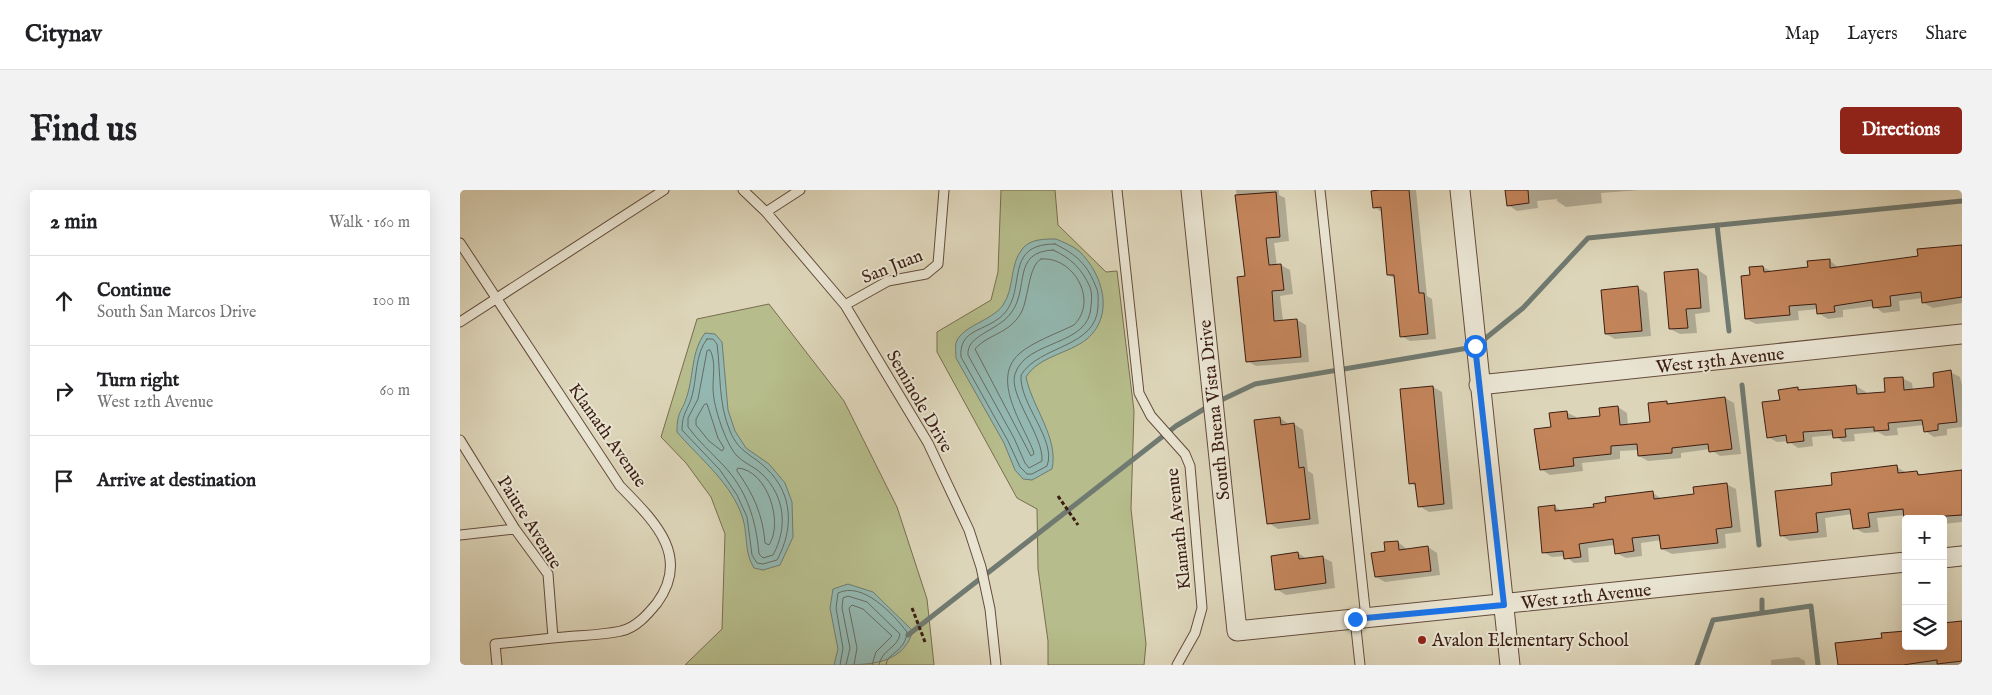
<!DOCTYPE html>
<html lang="en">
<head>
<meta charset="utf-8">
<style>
	body { margin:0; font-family:"IM FELL English",serif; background:#f2f2f2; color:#202124 }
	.controls { position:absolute; right:15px; bottom:15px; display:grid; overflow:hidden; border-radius:5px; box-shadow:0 5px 20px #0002 }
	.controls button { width:45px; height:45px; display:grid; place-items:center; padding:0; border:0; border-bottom:1px solid #e0e0e0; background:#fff; color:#202124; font:25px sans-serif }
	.stop { position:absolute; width:15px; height:15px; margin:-11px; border:4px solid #1a73e8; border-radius:50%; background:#fff }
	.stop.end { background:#1a73e8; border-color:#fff; box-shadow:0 1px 5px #0008 }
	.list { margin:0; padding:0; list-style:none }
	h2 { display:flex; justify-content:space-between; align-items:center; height:65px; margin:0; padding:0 20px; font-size:21px }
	h2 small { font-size:16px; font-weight:400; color:#757577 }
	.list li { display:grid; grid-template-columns:32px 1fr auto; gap:15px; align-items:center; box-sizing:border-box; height:90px; padding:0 20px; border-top:1px solid #e0e0e0 }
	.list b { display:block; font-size:19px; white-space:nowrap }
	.list p { margin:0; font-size:16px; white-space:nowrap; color:#757577 }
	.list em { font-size:16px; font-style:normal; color:#757577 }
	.icon { flex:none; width:28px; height:28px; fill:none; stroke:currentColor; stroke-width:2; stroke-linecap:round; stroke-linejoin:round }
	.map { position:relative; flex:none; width:1502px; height:475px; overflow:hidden; border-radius:5px }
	header { display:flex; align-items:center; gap:30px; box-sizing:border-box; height:70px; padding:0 25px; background:#fff; border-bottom:1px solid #e0e0e0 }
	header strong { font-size:24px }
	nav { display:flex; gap:28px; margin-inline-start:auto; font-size:18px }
	.intro { display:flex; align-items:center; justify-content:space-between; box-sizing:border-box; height:120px; padding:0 30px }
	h1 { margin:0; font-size:35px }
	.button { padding:12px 22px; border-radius:5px; background:#8f2418; color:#fff; font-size:18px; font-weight:700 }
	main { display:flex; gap:30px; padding:0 30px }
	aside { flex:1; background:#fff; border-radius:5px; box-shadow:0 5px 20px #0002 }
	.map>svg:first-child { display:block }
	.green { fill:#b6bc8b; stroke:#796d4e }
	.water { fill:#93b8b1; stroke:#707a71 }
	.shadow { fill:#0003 }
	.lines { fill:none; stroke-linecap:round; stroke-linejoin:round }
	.shore { stroke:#686b62; stroke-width:1 }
	.stream { stroke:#707a71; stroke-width:5 }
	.building { fill:#c3845a; stroke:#3c1e12 }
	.lane-casing { stroke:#644c3c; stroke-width:11 }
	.street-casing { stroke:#644c3c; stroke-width:21 }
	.path { stroke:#3c1e12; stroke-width:3; stroke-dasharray:4 2.5; stroke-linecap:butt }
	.lane { stroke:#e9e4d2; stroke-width:9 }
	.street { stroke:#e9e4d2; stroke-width:19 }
	.route { stroke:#1a73e8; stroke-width:6 }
	.poi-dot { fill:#8f2418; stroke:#e9e4d2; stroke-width:2 }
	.labels { text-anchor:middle; stroke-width:4; stroke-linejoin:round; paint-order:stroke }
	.street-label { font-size:18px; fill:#3c1e12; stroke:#e9e4d2 }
	.poi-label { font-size:18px; fill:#3c1e12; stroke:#e9e4d2; text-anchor:start }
</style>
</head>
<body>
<header>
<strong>Citynav</strong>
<nav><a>Map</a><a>Layers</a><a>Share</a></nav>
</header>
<div class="intro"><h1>Find us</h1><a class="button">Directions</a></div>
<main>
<aside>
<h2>2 min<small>Walk · 160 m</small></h2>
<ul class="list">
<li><svg class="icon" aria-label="ahead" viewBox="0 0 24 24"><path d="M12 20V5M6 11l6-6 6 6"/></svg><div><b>Continue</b><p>South San Marcos Drive</p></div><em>100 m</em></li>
<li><svg class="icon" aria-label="right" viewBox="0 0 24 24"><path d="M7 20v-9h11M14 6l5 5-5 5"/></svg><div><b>Turn right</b><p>West 12th Avenue</p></div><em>60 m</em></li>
<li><svg class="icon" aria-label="arrive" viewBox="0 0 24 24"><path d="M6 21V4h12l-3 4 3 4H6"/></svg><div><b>Arrive at destination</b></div></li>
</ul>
</aside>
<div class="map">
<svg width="1502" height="475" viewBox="0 0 1502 475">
	<rect width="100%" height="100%" fill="#ddd5b9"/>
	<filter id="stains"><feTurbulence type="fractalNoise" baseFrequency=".004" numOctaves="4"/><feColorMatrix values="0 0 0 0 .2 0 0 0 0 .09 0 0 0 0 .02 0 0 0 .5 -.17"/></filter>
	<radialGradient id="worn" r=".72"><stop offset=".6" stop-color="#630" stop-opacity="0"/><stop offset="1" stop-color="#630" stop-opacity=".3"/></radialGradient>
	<path class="green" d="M541 0H595L598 35 646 82 657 81 674 221 671 319 686 454 684 475H588V451L578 379 577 319 557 308 477 162V142L531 110 538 82Z
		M309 114 384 211 437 317 467 409 474 475H225L262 439 265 344 251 307 226 273 201 247 237 129Z"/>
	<path class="water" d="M596 49C603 52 613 56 619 61 643 84 655 125 627 149 608 164 579 166 566 187 572 217 599 248 592 279L572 290 563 289 555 280 544 253 496 168C496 164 495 157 496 153 501 136 532 131 543 115 555 98 549 74 563 58 571 49 584 49 596 49Z
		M245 143 255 144 262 152 268 220 275 241 286 258 309 274 325 293 332 312 333 347 320 375 303 380 294 378C284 362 288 346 283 329 272 293 240 269 217 242 217 220 222 223 227 206 234 184 231 162 245 143Z
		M388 394 413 402 453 441C442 475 410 475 374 475L378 459 370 418 373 399Z"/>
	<path class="shadow" d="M776 0H819V5L825 8 829 51 814 53 817 76 821 75 830 80 833 104 820 106 823 131 837 130 846 135 849 172 796 176 787 171V87Z
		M912 0H956L967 106 972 109 976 149 950 151 941 146 936 89 928 85 922 22 914 17Z
		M1046 0H1180L1141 3 1142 13 1106 17 1097 11V9L1077 11 1078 18 1057 21 1048 15Z
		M1502 56V113L1473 118 1464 113 1463 108 1439 111 1440 121 1423 123 1414 116 1383 120V127L1368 129 1358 123V119L1338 121 1339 130 1296 134 1286 129 1291 86 1303 77 1313 82 1349 79 1369 70 1379 78 1459 67Z
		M1238 80 1247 86 1250 122 1235 124 1237 143 1220 144 1210 139Z
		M1178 98 1187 103 1191 146 1155 149 1146 144Z
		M1490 182 1500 187 1502 195V237L1487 239V245L1474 247 1465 241 1464 235 1437 238 1438 245 1425 246 1418 242 1394 244 1395 251 1383 252 1374 245 1352 247 1353 256 1338 258 1328 251 1317 252 1308 247 1321 211 1338 198 1342 201 1396 196 1406 202V205L1426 203 1442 188 1452 193 1453 201 1476 198Z
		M973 197 982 202 993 319 969 322 959 316 957 297 950 293Z
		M1265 208 1274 213 1281 264 1260 266 1250 259 1221 263V268L1188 271 1179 266 1178 260 1160 261V269L1122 273 1123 281 1090 285 1081 279 1092 238 1106 222 1116 227V230L1141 228 1158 217 1167 223 1168 236 1191 233 1207 212 1211 215Z
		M820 228 830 235 834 234 843 240 848 281 853 284 859 334 818 339 809 333Z
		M1437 277 1447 283 1457 282 1463 286 1502 281V332L1483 334V329H1446V333L1445 325 1417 328 1419 342 1404 343 1394 338 1392 324 1365 328 1367 347 1330 351 1321 345 1374 296Z
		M1266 294 1276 299 1281 342 1265 344 1266 358 1212 364 1202 359 1201 350 1181 353 1182 366 1166 368 1156 363 1155 355 1128 358 1129 372 1114 373 1105 366 1092 367 1083 362 1095 317 1102 321 1135 318 1193 303 1202 309 1235 305Z
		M938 352 948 360 968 357 977 363 980 385 925 392 916 387 927 362Z
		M838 363 847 369 862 367 872 372 875 398 826 405 816 399Z
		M1502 432V475H1379L1446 456H1483Z
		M1338 467 1345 471V475H1311V470Z"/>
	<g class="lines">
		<path class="shore" d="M595 54C617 65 627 74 636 97 639 103 638 110 638 116 637 158 579 155 561 185 559 214 597 250 587 276L572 284H567L560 277 548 251 501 167C499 141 520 142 538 129 571 106 539 54 595 54Z
			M593 60C611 68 622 79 630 97 632 103 632 109 631 116 630 157 566 149 555 184 548 205 584 246 582 271L569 278 565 273 554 248 508 165C506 145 538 141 551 123 570 98 551 62 593 60Z
			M581 69C613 66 639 110 614 135 598 143 572 152 559 164 531 189 562 233 573 260L574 264 571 266 515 159C528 144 549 144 561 123 569 108 568 76 581 69Z
			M247 149H253L257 154C261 184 258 213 270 241 279 263 292 264 307 279 333 304 334 339 317 370L303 374 297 373 292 365 287 327 277 305 260 280 222 240C222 223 228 220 232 206 237 188 235 164 247 149Z
			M250 160C256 171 253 185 253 197 253 210 257 223 261 235 265 246 270 258 277 266 284 273 295 277 302 284 325 306 328 338 313 365L303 368 299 364C296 330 287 300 263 275 251 262 238 251 228 237V228L238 209 247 161Z
			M247 214 258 248 264 258 262 261 249 251 236 235V229L244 215Z
			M278 278C307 280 324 332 309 355L305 353C303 325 293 303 277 281Z
			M380 475 383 458 376 418 378 403C403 391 433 424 447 442 445 463 427 462 426 475
			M386 475 390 458 382 418 383 408 388 406 407 412 440 444C438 458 421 460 419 475
			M394 475 397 458 389 418 392 415 403 419 432 446 416 462 412 475"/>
		<path class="stream" d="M1257 35 1269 141
			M1021 152 1063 118 1128 48 1502 11
			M1282 195 1299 355
			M757 212 795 194 1014 157
			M1302 410V421
			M448 445 716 236 749 216
			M1237 475 1253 430 1351 416 1358 475"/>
	</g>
	<path class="building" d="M920 0H949L959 103H964L968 144 940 147 934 85H927L921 17 913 18 911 1Z
		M1045 0H1068L1069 13 1047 16Z
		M816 2 820 47 806 48 809 75 821 74 824 100 812 101 814 131 837 129 841 167 786 172 777 87 785 86 775 5Z
		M1502 55V107L1462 113 1461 102 1430 106 1431 116 1413 118 1412 110 1374 116 1375 122 1357 124 1356 114 1329 116 1330 125 1285 129 1281 86 1290 85 1289 77 1303 76 1304 82 1348 77 1347 71 1370 69V78L1458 66 1457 59Z
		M1238 79 1241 118 1226 119 1228 138 1209 139 1204 82Z
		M1178 96 1182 141 1145 144 1141 100Z
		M1491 180 1497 232 1478 234V240L1464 242 1462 230 1428 233 1429 240 1414 241V237L1385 239 1386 247 1373 248 1372 240 1343 242 1344 251 1327 253 1326 245 1307 248 1302 212 1320 210 1318 200 1338 197V200L1396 195 1397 204 1425 202 1424 188 1443 187 1444 200 1474 197 1473 183Z
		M973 196 984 314 958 317 955 293 949 294 940 199Z
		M1265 207 1272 259 1249 262 1248 254 1212 258V263L1178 266 1177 254 1151 256V264L1113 268 1114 276 1080 280 1074 239 1091 237 1089 223 1107 221 1108 229 1140 226 1139 218 1158 216 1160 235 1190 232 1188 213 1207 211V214Z
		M820 227 821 235 834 233 839 278 844 277 850 329 807 334 794 230Z
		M1437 275 1438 283 1457 281 1458 285 1502 280V325L1444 329 1443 319 1408 323 1410 337 1393 339 1390 319 1356 323 1358 342 1320 346 1315 301 1372 295 1371 283Z
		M1267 293 1272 337 1256 339 1258 353 1201 359 1199 345 1172 348 1174 361 1155 364 1153 349 1119 354 1121 367 1104 369 1103 361 1082 363 1078 317 1095 315V321L1134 317 1133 314 1146 312 1145 307 1193 301 1194 309 1234 304 1233 297Z
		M938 351 939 360 968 356 971 381 915 387 911 363 925 361 924 352Z
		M838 362 839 369 863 366 866 393 815 400 811 366Z
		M1502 431V471L1477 474V470L1443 475H1378L1375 453 1422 448 1421 443 1446 441V456H1483V433Z"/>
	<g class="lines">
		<g class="lane-casing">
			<path id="lane" d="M283 0 306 22 385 115 468 253 509 340 521 377 530 419 536 475
				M657 0 679 203 691 226 725 264 730 276 742 418 735 443 717 475
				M860 0 906 428
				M306 22 340 0
				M0 53 160 296C192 329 232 365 197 413 188 424 176 438 161 441 139 446 115 445 93 448
				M385 115 428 91 466 84 478 74 484 0
				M0 132 204 0
				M0 250 55 339 88 384 93 448 35 454 37 475
				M0 345 55 339
				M895 429 900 475"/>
		</g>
		<g class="street-casing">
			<path id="street" d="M731 0 777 441 1446 372
				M1000 0 1050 475
				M1019 195 1502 144
				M1483 368 1502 366"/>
		</g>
		<path class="path" d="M598 306 618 335
			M452 418 465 452"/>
		<use href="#lane" class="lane"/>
		<use href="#street" class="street"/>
	</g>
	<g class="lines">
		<path class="route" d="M895 429 1044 415 1015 156"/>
	</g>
	<circle class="poi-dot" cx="962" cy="450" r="5"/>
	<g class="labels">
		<g class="street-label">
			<text transform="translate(432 76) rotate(-22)" y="6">San Juan</text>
			<text transform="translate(1260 170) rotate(-6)" y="6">West 13th Avenue</text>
			<text transform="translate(460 211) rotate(60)" y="6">Seminole Drive</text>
			<text transform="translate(754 220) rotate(-96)" y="6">South Buena Vista Drive</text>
			<text transform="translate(148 245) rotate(55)" y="6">Klamath Avenue</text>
			<text transform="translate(70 332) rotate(58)" y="6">Paiute Avenue</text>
			<text transform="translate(718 339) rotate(-96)" y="6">Klamath Avenue</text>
			<text transform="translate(1126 406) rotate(-6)" y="6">West 12th Avenue</text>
		</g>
		<g class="poi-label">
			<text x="972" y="456">Avalon Elementary School</text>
		</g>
	</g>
	<rect width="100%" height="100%" filter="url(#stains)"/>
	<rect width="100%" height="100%" fill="url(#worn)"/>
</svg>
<div class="controls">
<button>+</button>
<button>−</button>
<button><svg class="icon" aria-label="layers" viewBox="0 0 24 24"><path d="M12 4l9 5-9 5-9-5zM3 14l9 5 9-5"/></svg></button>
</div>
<div class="stop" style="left:1015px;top:156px"></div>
<div class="stop end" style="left:895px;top:429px"></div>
</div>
</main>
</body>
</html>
